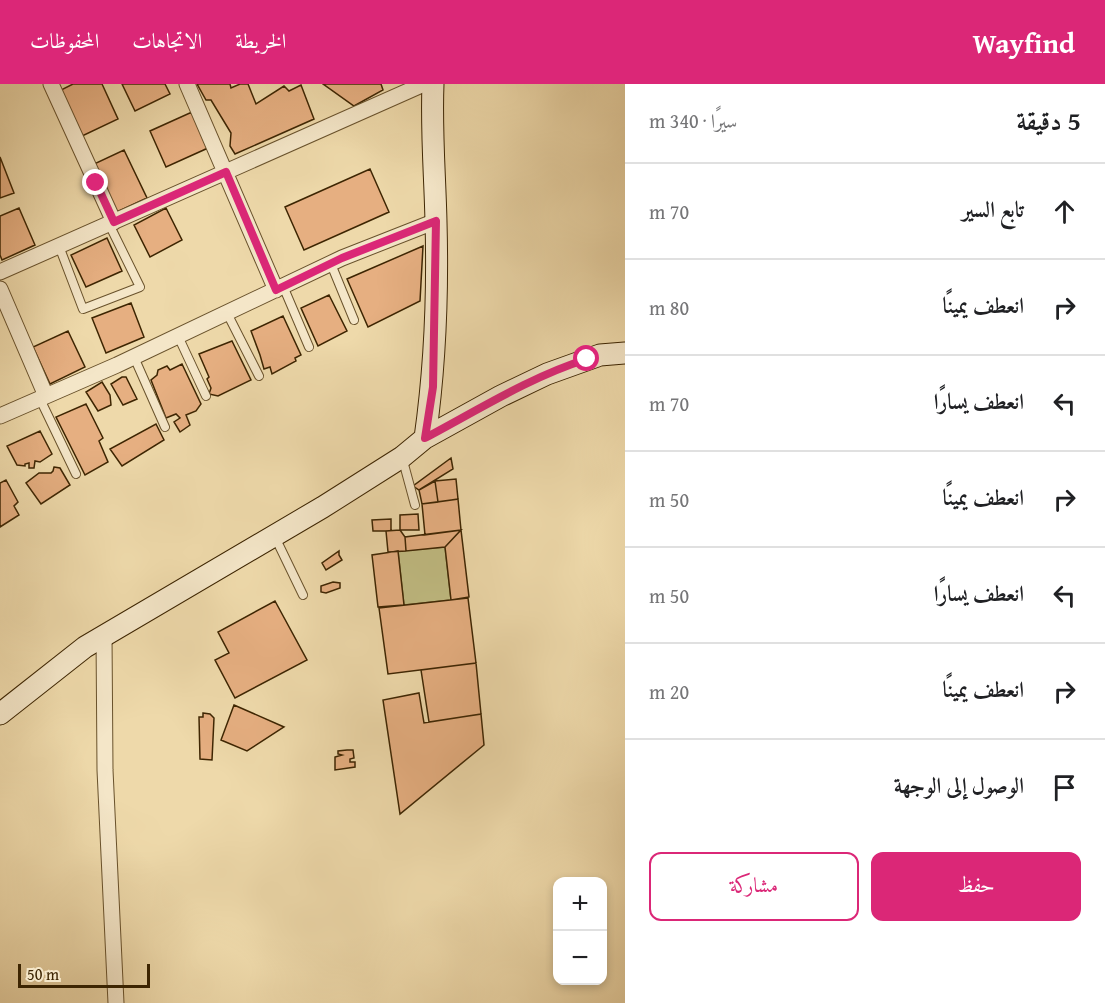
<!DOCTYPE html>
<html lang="ar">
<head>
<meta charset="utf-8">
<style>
	body { margin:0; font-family:"Gentium Book Plus",Amiri,serif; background:#f2f2f2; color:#202124; direction:rtl }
	.controls { position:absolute; right:18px; bottom:18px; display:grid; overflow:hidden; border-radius:12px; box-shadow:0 3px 9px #0003 }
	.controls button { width:54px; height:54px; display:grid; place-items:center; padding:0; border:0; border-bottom:2px solid #e0e0e0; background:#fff; color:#202124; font:30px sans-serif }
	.scale { position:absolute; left:18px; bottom:15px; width:132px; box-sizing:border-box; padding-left:6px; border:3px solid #3d2502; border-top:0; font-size:16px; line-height:21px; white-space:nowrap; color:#3d2502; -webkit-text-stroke:4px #f4e6c8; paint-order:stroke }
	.stop { position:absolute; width:18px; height:18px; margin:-14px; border:4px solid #db2777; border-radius:50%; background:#fff }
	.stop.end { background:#db2777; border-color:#fff; box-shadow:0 2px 6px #0008 }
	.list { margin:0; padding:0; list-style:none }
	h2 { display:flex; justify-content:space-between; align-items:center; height:78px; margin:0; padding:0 24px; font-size:26px }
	h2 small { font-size:20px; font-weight:400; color:#757577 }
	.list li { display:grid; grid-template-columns:39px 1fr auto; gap:18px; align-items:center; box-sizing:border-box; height:96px; padding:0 24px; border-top:2px solid #e0e0e0 }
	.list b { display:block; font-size:22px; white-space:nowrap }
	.list em { font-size:20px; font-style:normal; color:#757577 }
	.actions { display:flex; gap:12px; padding:18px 24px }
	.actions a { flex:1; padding:14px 0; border:2px solid #db2777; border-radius:12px; text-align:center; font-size:21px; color:#db2777 }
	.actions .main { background:#db2777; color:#fff }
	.icon { flex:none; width:33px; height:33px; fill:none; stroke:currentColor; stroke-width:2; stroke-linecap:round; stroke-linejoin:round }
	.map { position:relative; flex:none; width:625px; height:919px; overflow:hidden; direction:ltr }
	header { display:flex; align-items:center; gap:36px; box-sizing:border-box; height:84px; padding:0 30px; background:#db2777; color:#fff }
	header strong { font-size:28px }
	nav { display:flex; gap:33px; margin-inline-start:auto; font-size:21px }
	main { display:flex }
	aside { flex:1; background:#fff }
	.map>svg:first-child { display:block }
	.green { fill:#c1bd83; stroke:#7f7142; stroke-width:1.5 }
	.building { fill:#e6af81; stroke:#3d2502; stroke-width:1.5 }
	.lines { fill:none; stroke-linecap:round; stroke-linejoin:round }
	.lane-casing { stroke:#69522c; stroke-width:10 }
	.street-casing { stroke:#69522c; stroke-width:17 }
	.secondary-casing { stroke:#3d2502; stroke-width:23 }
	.lane { stroke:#f4e6c8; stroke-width:8 }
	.street { stroke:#f4e6c8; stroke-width:15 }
	.secondary { stroke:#f4e6c8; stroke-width:21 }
	.route { stroke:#db2777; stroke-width:8 }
</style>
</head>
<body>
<header>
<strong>Wayfind</strong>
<nav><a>الخريطة</a><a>الاتجاهات</a><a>المحفوظات</a></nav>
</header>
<main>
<aside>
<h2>5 دقيقة<small>سيرًا · 340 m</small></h2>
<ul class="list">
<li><svg class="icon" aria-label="ahead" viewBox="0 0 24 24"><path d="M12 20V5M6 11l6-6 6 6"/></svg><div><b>تابع السير</b></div><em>70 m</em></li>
<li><svg class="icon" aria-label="right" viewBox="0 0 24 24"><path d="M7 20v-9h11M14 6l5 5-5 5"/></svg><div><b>انعطف يمينًا</b></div><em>80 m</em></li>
<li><svg class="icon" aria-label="left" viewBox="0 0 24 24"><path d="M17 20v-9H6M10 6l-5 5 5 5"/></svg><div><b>انعطف يسارًا</b></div><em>70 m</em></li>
<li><svg class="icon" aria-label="right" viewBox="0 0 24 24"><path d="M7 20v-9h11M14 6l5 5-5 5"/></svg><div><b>انعطف يمينًا</b></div><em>50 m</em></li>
<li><svg class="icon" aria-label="left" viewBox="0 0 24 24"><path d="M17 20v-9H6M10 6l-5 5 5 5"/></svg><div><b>انعطف يسارًا</b></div><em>50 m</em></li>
<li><svg class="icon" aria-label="right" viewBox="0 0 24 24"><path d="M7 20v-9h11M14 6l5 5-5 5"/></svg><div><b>انعطف يمينًا</b></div><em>20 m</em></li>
<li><svg class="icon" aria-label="arrive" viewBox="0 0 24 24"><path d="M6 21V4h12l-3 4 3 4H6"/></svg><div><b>الوصول إلى الوجهة</b></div></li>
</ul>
<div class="actions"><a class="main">حفظ</a><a>مشاركة</a></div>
</aside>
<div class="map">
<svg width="625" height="919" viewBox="0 0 625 919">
	<rect width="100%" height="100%" fill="#eed9aa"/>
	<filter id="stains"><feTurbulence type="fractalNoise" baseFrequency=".00333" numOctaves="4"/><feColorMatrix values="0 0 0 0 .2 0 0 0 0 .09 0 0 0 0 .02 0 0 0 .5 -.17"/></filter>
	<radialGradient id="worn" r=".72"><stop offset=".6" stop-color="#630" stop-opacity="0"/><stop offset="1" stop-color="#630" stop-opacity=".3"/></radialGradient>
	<path class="green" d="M445 463 451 516 404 521 398 467Z"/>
	<path class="building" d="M73 0H102L118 35 80 53 59 7Z
		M122 0H165L170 10 135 27Z
		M197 0H230L231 4 240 0H248L256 20 284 2 289 7 301 1 314 35 235 70 230 62 231 49 211 16H206Z
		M323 0H381L383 6 354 22Z
		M192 28 208 64 166 83 150 47Z
		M124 66 147 114 117 128 94 80Z
		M0 73 14 109 0 114Z
		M370 85 389 128 304 166 285 123Z
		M19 124 35 161 2 176 0 171V132Z
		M166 124 182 156 150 173 134 141Z
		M107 154 122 187 86 203 71 171Z
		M423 162 420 217 368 243 347 195Z
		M329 211 347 247 318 262 301 224Z
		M131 219 144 253 106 269 92 234Z
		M283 232 301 271 295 274 296 277 272 290 270 283 264 285 260 271 251 247Z
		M68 247 85 283 50 300 33 263Z
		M232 257 251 296 218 312 209 310 211 304 207 295 209 293 199 270Z
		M182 280 201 320 196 327 186 331 190 341 180 348 174 338 180 334 176 330 166 334 151 296 157 291 158 286 167 282 170 286Z
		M122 293H126L137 315 123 321 111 300Z
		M102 298 110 311 111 321 98 327 86 308Z
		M86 320 103 354 99 357 108 378 85 391 56 333Z
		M156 340 164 356 122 382 110 365Z
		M40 347 52 370 40 378 35 377 34 384H29V379L25 380V382L17 381 7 362Z
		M451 374 453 385 419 406 413 402Z
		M54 383 60 384 70 401 41 420 26 399 39 389H51L53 387Z
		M456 395 458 415 438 418 435 397Z
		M6 396 18 418 14 422 19 431 0 443V399Z
		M435 397 438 418 422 420 419 406Z
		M458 415 461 446 425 451 422 420Z
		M418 430 419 446H400V431Z
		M391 435V447H373L372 436Z
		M400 446 405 453 406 467 388 468 386 447Z
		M461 446 445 463 406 467 405 453Z
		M461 446 469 513 451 516 445 463Z
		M339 467V471L342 476 326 486 322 479Z
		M398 467 404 521 378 523 372 471Z
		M333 498 340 499V504L326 509 321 508V502Z
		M468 514 476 579 388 590 379 524Z
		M275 517 307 576 235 614 215 576 229 569 218 548Z
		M476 579 481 630 429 638 421 586Z
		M419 609 424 639 481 630 484 661 400 730 383 616Z
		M234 621 284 643 247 667 221 656Z
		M203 629 210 630 214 634 212 676 200 675 199 633H203Z
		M347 666H353L354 674 350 675V678H355V683L335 686V673L342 671 338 670V667Z"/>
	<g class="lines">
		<g class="lane-casing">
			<path id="lane" d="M59 162 83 225 140 203 109 140
				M331 180 354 236
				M283 202 309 263
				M227 229 259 292
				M178 252 206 312
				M134 273 165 343
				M40 315 76 390
				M402 373 415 421
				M275 453 303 511"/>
		</g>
		<g class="street-casing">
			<path id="street" d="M51 0 114 138
				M187 0 276 206
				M0 188 424 0
				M0 205 46 312
				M0 332 117 281 342 174 436 137
				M104 551 105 686 116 919"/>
		</g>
		<g class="secondary-casing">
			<path id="secondary" d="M425 354C435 283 438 210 436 138 435 92 431 46 433 0
				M0 630 85 563 323 423 402 373 425 354 501 312 547 290 600 271 625 269"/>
		</g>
		<use href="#lane" class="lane"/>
		<use href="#street" class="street"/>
		<use href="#secondary" class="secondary"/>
	</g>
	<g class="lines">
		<path class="route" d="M96 99 114 138 226 88 276 206 342 174 436 137 433 303 425 354C478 326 530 293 587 275"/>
	</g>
	<rect width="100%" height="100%" filter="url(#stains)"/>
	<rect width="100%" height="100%" fill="url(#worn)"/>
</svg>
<div class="controls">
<button>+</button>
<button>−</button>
</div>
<div class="scale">50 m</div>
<div class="stop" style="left:587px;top:275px"></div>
<div class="stop end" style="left:96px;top:99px"></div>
</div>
</main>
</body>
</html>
